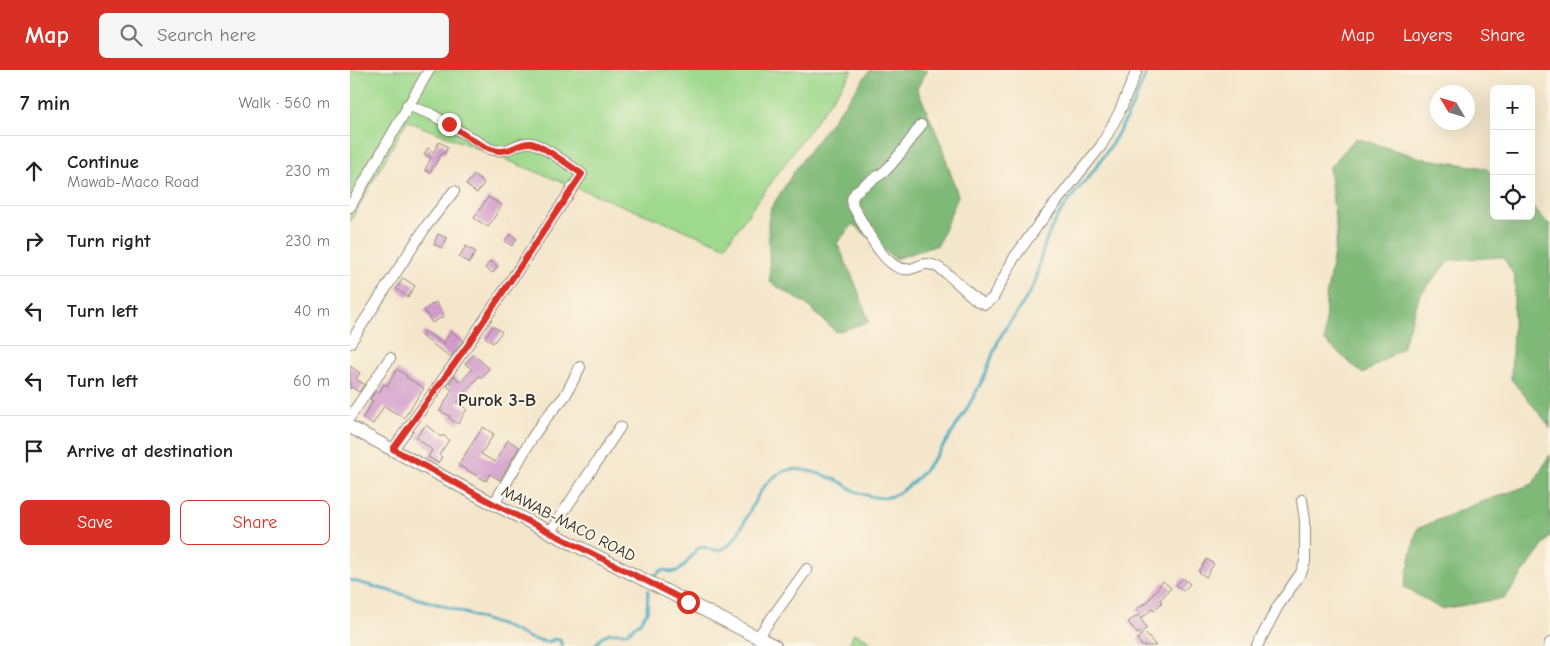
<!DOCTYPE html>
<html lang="en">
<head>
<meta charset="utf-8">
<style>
	body { margin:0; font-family:"Comic Neue",sans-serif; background:#f6f6f6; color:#222 }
	.controls { position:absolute; right:15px; top:15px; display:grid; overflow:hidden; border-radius:8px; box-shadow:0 5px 20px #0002 }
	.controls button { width:45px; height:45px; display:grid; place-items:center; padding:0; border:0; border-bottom:1px solid #e0e0e0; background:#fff; color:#222; font:25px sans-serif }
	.compass { position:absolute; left:1080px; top:15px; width:45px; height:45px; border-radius:50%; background:#fff; box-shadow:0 5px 20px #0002; rotate:308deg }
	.stop { position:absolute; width:15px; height:15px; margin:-11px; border:4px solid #d93025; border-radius:50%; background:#fff }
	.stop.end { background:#d93025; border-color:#fff; box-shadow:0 1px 5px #0008 }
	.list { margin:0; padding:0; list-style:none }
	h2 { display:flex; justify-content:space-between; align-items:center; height:65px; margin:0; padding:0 20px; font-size:21px }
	h2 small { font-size:16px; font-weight:400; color:#767676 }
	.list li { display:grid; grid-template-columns:32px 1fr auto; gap:15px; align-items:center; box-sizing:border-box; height:70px; padding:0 20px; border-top:1px solid #e0e0e0 }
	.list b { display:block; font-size:19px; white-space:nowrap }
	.list p { margin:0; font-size:16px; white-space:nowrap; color:#767676 }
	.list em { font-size:16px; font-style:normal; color:#767676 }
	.actions { display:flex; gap:10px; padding:15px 20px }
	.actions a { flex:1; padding:11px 0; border:1px solid #d93025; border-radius:8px; text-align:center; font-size:18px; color:#d93025 }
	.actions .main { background:#d93025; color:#fff }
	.icon { flex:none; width:28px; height:28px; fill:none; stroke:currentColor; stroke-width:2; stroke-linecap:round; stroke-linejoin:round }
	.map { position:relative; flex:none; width:1200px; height:576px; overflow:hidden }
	header { display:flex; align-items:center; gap:30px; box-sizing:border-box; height:70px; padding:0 25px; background:#d93025; color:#fff }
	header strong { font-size:24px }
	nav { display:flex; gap:28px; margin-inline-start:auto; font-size:18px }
	.search { width:350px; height:45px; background:#f6f6f6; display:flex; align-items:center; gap:12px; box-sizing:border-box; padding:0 18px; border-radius:8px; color:#767676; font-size:19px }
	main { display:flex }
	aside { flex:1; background:#fff }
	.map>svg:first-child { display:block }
	.green { fill:#9fd98d; stroke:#65825c }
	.forest { fill:#7fb978; stroke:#557252 }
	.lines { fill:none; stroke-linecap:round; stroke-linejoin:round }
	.stream { stroke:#3fa9bf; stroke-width:3 }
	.building { fill:#d19acb }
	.minor-casing { stroke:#90887b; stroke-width:12 }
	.major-casing { stroke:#90887b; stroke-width:14 }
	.minor { stroke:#fff; stroke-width:10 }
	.major { stroke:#fff; stroke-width:12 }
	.route { stroke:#d93025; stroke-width:6 }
	.labels { text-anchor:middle; stroke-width:4; stroke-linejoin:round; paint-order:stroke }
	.street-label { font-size:16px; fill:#2b2b2b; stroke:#fcf5e5 }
	.neighbourhood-label { font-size:18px; font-weight:bold; fill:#2b2b2b; stroke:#fcf5e5 }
</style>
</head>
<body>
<header>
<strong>Map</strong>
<div class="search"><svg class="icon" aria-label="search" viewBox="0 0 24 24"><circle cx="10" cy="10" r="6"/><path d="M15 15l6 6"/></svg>Search here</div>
<nav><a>Map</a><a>Layers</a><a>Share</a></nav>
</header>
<main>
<aside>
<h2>7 min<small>Walk · 560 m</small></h2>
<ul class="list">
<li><svg class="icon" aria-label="ahead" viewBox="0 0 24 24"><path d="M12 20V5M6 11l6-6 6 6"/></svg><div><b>Continue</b><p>Mawab-Maco Road</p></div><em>230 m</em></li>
<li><svg class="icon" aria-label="right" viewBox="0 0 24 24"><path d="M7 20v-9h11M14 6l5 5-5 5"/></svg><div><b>Turn right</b></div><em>230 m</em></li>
<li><svg class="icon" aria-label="left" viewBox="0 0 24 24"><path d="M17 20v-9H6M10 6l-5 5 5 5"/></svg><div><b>Turn left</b></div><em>40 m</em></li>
<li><svg class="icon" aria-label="left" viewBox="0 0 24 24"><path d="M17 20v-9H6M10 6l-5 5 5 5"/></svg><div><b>Turn left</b></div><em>60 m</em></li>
<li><svg class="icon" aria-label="arrive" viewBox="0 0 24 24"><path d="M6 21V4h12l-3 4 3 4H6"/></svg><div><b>Arrive at destination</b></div></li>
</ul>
<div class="actions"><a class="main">Save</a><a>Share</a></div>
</aside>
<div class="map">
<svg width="1200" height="576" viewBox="0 0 1200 576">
	<rect width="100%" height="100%" fill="#fcf5e5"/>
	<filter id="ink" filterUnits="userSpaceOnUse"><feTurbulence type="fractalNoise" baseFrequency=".02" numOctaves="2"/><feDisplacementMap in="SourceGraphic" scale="10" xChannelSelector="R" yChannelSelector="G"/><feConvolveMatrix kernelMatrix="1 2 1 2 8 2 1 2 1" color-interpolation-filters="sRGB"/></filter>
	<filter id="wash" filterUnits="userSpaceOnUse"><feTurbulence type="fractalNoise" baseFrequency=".0096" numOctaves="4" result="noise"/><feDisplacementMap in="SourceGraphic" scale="20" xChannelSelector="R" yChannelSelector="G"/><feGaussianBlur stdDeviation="1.12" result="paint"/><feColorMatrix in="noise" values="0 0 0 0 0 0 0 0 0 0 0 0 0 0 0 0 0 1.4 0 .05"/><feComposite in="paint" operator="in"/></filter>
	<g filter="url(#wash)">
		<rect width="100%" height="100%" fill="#f4e6cb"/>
		<path class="green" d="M0 0H503L375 176 57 51 0 152Z
			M504 563 520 570 517 576H498Z"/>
		<path class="forest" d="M520 0H578L567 18 591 74 608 126 588 175 545 189 503 154 487 173 506 215 519 252 486 262 456 234 420 212 418 151 421 138 445 100Z
			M1006 68 1071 88 1135 98 1144 105V146H1181V136L1200 155V359L1198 354 1161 309 1165 207 1153 187 1100 190 1070 225 1052 278 1013 304 975 271 976 228 987 165 979 98Z
			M1200 385V466L1155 528 1091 539 1054 517 1067 459 1123 435 1183 414Z"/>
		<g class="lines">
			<path class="stream" d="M305 506C315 494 317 505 327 501 337 497 341 483 350 477 356 477 363 481 369 480 396 475 399 413 435 401 449 396 472 404 486 410 493 412 499 418 505 421 515 426 532 430 542 426 575 414 616 342 632 311 639 297 643 280 651 266 661 247 677 232 685 212 688 205 689 197 690 190 694 175 699 161 707 148 717 130 732 116 744 100 766 70 785 35 797 0
				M0 510 91 535 156 557 182 569 198 572 205 569 210 570 212 576
				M244 576 253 566 260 563H277L290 552 297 542 298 521"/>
		</g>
		<g id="blocks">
			<path class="building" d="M89 72 98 77 94 84 92 83 80 103 75 100 81 88 74 84 78 78 84 82Z
				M124 105 134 113 127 123 116 115Z
				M138 127 152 135 138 157 124 148Z
				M88 164 97 168 92 178 84 174Z
				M160 164 167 169 162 176 155 171Z
				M116 176 126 182 119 193 109 187Z
				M140 191 148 196 143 203 135 198Z
				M53 208 65 216 58 227 46 219Z
				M86 232 94 246 82 253 74 240Z
				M143 256 152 262 143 273 135 267Z
				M75 261 95 274 94 272 101 261 113 270 101 287 71 266Z
				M123 284 139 298 132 308 129 306 107 333 117 339 108 354 99 348 100 346 90 341 102 320 97 316 104 306 111 312 122 299 115 294Z
				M0 296 10 303 6 309 14 314 9 322 1 317 0 319Z
				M47 299 57 306 56 307 74 318 54 348 34 336 23 354 13 348 23 331 20 329 26 321 29 323 34 314 37 316Z
				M76 355 91 367 93 365 99 370 89 385 92 387 88 393 78 387 82 380 66 367Z
				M133 357 144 364 131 384 145 392 158 370 169 377 150 410 140 404 136 411 108 395Z
				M857 489 864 494 856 507 849 502Z
				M833 508 840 514 833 521 826 515Z
				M813 511 821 518 810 530 812 532 804 541 802 539 793 547 786 540 794 533 795 535Z
				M788 545 797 558 788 564 778 552Z
				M794 562 806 576H792L787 569Z"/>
		</g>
	</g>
	<g filter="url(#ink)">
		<use href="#blocks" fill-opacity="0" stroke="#90887b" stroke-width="1"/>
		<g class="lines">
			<g class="minor-casing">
				<path id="minor" d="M571 55C560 71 549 87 535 101 527 108 507 118 504 125 501 129 502 132 503 136 514 154 535 204 560 199 572 196 575 190 589 198 603 207 615 221 628 231L635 234 643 228 664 188 688 155 751 76 769 43 787 0
					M0 137 79 0
					M0 273 77 155 104 121
					M0 347 40 288
					M43 379 117 276 232 104C220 96 193 75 182 73 166 71 160 85 140 79L81 44 57 35
					M144 434 182 368 195 349 215 326 230 297
					M200 462 270 357
					M408 567 457 499
					M907 576 928 536 951 503 955 492V450L952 430
					M1199 576 1200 573"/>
			</g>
			<g class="major-casing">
				<path id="major" d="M0 357 144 434 425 576"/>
			</g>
			<use href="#minor" class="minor"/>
			<use href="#major" class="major"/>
		</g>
	</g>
	<g class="lines" filter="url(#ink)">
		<path class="route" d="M99 54C111 62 137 82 151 81 162 81 170 72 181 73 193 75 221 97 232 104L117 276 43 379 144 434 338 532"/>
	</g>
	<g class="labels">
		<g class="street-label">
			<text transform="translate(219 453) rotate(27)" y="6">MAWAB-MACO ROAD</text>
		</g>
		<g class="neighbourhood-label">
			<text x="147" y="336">Purok 3-B</text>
		</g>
	</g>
</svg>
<div class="controls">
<button>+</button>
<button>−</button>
<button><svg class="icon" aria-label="locate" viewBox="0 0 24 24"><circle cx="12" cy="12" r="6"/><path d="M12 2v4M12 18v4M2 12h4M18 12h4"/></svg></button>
</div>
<svg class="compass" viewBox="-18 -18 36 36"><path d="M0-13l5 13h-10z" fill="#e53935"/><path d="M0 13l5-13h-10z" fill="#767676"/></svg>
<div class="stop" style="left:338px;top:532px"></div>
<div class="stop end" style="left:99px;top:54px"></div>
</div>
</main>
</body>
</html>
